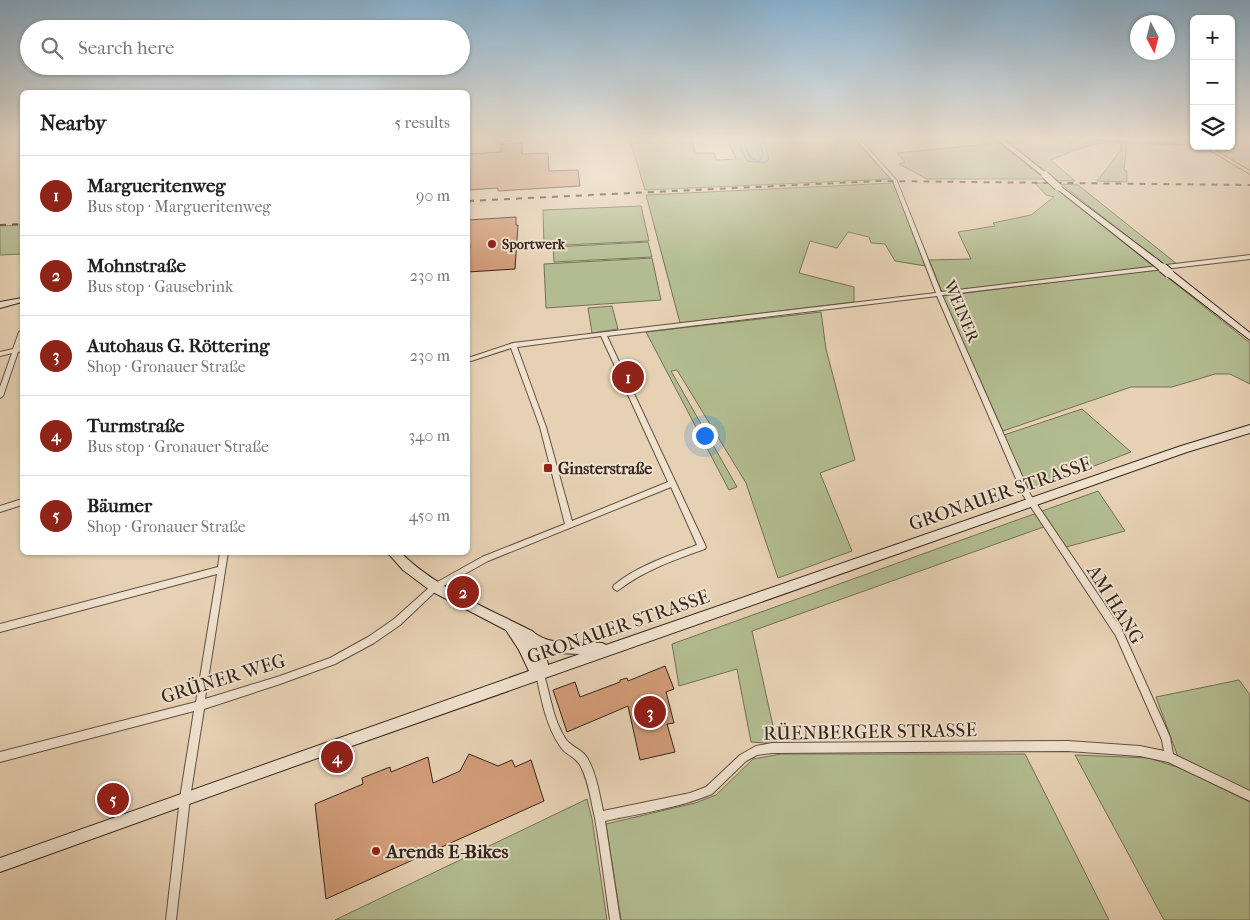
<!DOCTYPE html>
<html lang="en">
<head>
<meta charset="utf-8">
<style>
	body { margin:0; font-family:"IM FELL French Canon",serif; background:#f2f2f2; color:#222 }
	.controls { position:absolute; right:15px; top:15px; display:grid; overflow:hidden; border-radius:8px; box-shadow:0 1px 4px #0004 }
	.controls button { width:45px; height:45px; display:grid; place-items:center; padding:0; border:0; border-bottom:1px solid #e0e0e0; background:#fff; color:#222; font:25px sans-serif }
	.compass { position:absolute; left:1130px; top:15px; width:45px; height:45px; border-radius:50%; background:#fff; box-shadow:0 1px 4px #0004; rotate:173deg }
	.you { position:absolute; left:704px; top:435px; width:18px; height:18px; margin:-12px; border:4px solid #fff; border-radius:50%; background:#1a73e8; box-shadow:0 0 0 8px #1a73e833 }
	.badge { display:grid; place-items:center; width:32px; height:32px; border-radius:50%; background:#8f2418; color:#fff; font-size:16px; font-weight:700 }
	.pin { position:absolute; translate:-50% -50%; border:2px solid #fff; box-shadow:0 1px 5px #0006 }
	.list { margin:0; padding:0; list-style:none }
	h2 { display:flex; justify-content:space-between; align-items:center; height:65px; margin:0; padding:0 20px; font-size:21px }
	h2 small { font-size:16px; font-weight:400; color:#767676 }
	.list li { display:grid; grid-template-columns:32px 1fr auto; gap:15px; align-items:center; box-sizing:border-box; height:80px; padding:0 20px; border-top:1px solid #e0e0e0 }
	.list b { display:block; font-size:19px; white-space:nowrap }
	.list p { margin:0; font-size:16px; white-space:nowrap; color:#767676 }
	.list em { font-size:16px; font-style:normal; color:#767676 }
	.icon { flex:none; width:28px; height:28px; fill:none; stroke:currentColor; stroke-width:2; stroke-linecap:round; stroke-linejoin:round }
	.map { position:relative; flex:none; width:1250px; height:920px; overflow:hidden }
	.search { position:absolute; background:#fff; box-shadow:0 1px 4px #0004; left:20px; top:20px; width:450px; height:55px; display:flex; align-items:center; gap:12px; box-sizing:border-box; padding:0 18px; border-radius:28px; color:#767676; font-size:19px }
	.panel { position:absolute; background:#fff; box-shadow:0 1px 4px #0004; left:20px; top:90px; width:450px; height:465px; border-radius:8px }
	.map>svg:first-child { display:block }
	.green { fill:#b2bc90; stroke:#737056 }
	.water { fill:#99b5b5; stroke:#717b78 }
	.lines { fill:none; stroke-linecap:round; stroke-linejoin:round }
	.shore { stroke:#666d68; stroke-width:1 }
	.building { fill:#d29c78; stroke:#34251c }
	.minor-casing { stroke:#615042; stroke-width:2 }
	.secondary-casing { stroke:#34251c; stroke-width:2 }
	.minor { fill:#efe1ce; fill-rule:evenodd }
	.secondary { fill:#efe1ce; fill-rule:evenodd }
	.rail { stroke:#34251c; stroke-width:2; stroke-dasharray:6 6; stroke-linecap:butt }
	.secondary-bridge-far1-casing { stroke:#34251c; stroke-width:9; stroke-linecap:butt }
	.secondary-bridge-casing { stroke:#34251c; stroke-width:11; stroke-linecap:butt }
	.secondary-bridge-far1 { stroke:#efe1ce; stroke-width:7 }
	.secondary-bridge { stroke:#efe1ce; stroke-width:9 }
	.poi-dot { fill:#8f2418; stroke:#efe1ce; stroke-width:2 }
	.labels { text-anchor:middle; stroke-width:4; stroke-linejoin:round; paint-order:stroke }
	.far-poi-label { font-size:14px; font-weight:bold; fill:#34251c; stroke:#efe1ce; text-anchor:start }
	.street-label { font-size:16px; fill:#34251c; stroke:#efe1ce }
	.poi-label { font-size:16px; font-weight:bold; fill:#34251c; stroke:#efe1ce; text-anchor:start }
	.near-street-label { font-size:19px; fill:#34251c; stroke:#efe1ce }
	.near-poi-label { font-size:19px; font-weight:bold; fill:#34251c; stroke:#efe1ce; text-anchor:start }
</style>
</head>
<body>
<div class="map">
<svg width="1250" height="920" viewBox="0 0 1250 920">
	<rect width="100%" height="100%" fill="#e7d1b4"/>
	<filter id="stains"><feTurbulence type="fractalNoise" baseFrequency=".004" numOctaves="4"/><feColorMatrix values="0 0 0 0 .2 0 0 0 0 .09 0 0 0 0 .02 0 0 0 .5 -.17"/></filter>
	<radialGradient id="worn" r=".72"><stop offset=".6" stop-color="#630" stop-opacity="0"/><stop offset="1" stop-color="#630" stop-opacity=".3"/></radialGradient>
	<path class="green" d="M629 137H692L695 153H714L717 160 736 159 726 137H853L891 179 645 190Z
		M979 137H991L1045 179H927L899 164 905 162 897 153 987 144Z
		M1002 137H1063L1077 146 1100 140 1194 143V145L1127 143 1124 170 1127 171V182L1097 181 1121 150V142C1095 141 1075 150 1051 160L1075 181H1058Z
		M893 183 926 266 895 261 885 244 871 243 869 237 848 232 837 248 810 241 799 273 854 287V302L680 323 646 195Z
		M1035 183H1049L1250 343V384L1230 374H1215L1172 387H1131L1003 431 942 296 1151 270 942 292 929 260 971 259 958 232 995 226 993 223 1031 215 1054 197 1046 195Z
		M1061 184 1078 185 1177 264 1164 265Z
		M641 206 649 241 544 246 543 210Z
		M22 225V254L0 255V226Z
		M648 242 652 257 554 262 553 247Z
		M652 258 661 300 546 308 544 264Z
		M612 306 618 329 592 333 588 308Z
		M821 312 826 349 855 460 820 473 852 551 778 578 746 483 677 370 671 371 737 487 729 490 646 332Z
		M1082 409 1131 452 1028 491 1004 435Z
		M1098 491 1125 531 1066 547 1049 525 752 631 777 744 751 742 737 669 679 686 672 644Z
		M1239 680 1250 695V792L1178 757 1156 697Z
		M781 754H1025L1109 920H621L606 824 695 803 716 795 753 759Z
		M1075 755 1149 758 1183 769 1250 802V920H1164Z
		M587 799 592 819 607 920H335Z"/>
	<path class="water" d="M752 138 764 140 769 160 764 163 747 161 738 142Z"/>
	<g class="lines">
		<path class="shore" d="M748 137 745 147 750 157 759 162 763 153 757 137"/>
	</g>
	<path class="building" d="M522 143V154L548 153 549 171 578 170 580 186 498 191V188L468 190V154L501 152V144Z
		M516 217V225H518L515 269 468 272 470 245 468 246 469 230H468V220Z
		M665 666 674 689 666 692 674 723 667 724 675 752 640 760 628 706 567 732 553 690 575 682 580 697 620 682V680L627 678 628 681Z
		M469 754 498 766 512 760 515 767 531 760 544 801 326 899 315 804 363 784 362 778 390 767 391 772 428 757 433 783 460 771Z"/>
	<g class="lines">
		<g class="minor-casing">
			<path id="minor" d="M468 137H493L491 138 468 139Z
				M854 137H858L897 181 941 292 1250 255V259L942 295 1030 494 1122 630 1170 737 1173 754 1250 791V801L1168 762 1140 756 1068 751 772 753 757 755 746 761 712 794C679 808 641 813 605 821L620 920H610C605 886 601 852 595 818 591 802 589 782 581 767 577 757 565 755 560 746 546 726 541 698 536 674L537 671 540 670 543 671 544 674C550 695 553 719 565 738 570 746 579 748 585 755 595 767 600 796 603 811L690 793 706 787 740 755 756 746 772 743 1068 741 1140 746 1164 751 1162 740 1116 636 1023 495 937 296 607 336 706 547 705 549C674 560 645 570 620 589L617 591 614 589 613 587 614 585C639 565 668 556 697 545L671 487 488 561 438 589 400 625 374 643 335 664 280 684 204 709 190 798 176 920H166L180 798 194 711 0 762V752L196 702 217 574 0 632V624L218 567 220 552H228L205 699 280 676 330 658 368 637 394 619 432 585 482 557 565 524 540 427 511 348 468 362V358L513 343 936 293 893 181ZM601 336 668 482 572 521 546 427 517 347Z
				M1187 137 1194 138V141L1188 138Z
				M1203 146H1208L1250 171V174Z
				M22 330V339L20 348 22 347V351L18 352 3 396 0 398V387L12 353 0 356V352L13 349 19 332Z
				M22 499V505L0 512V506Z"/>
		</g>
		<g class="secondary-casing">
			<path id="secondary" d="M994 137H1001L1047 174V176H1043Z
				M1056 186H1060L1158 260V264H1152L1056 188Z
				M1166 271H1172L1250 333V340L1166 275Z
				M22 298V302L0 308V302Z
				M1250 425V433L1187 452 295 766 0 872V858L529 671 519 650 506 630 431 591 403 570 387 552H400C436 588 487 608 532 631 548 647 581 642 602 643L606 645 1181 446ZM545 650 557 653 580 654 548 665Z"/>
		</g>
		<use href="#minor" class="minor"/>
		<use href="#secondary" class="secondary"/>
		<path class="rail" d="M468 201 878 181 1250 185
			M0 225 22 224"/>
		<g class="secondary-bridge-far1-casing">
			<path id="secondary-bridge-far1" d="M1045 175 1058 187
				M1155 262 1165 270"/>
		</g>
		<g class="secondary-bridge-casing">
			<path id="secondary-bridge" d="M1163 268 1169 273"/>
		</g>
		<use href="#secondary-bridge-far1" class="secondary-bridge-far1"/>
		<use href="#secondary-bridge" class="secondary-bridge"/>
	</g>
	<linearGradient id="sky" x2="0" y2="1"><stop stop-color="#88b4d4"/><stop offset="0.52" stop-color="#f4eadd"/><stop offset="1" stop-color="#f4eadd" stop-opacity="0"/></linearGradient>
	<rect width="1250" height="266" fill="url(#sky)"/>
	<g class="poi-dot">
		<circle cx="492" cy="244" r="5"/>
		<rect x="543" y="463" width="10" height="10" rx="2.5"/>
		<circle cx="376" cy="851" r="5"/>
	</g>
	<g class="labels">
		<g class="far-poi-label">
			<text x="502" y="249">Sportwerk</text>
		</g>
		<g class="street-label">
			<text transform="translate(962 311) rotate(67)" y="6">WEINER</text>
		</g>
		<g class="poi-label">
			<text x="558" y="474">Ginsterstraße</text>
		</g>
		<g class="near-street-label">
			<text transform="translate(1000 493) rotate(-19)" y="7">GRONAUER STRASSE</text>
			<text transform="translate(1116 604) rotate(58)" y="7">AM HANG</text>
			<text transform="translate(618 626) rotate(-19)" y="7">GRONAUER STRASSE</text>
			<text transform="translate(223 678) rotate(-17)" y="7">GRÜNER WEG</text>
			<text transform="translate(870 731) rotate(-1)" y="7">RÜENBERGER STRASSE</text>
		</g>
		<g class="near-poi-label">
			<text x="386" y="858">Arends E-Bikes</text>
		</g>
	</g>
	<rect width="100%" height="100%" filter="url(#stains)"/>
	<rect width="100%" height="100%" fill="url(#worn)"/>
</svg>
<div class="controls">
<button>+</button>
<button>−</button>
<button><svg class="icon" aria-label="layers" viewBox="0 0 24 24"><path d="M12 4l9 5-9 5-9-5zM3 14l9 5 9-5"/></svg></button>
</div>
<svg class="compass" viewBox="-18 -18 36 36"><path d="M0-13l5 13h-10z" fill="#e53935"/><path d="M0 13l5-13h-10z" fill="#767676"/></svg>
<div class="you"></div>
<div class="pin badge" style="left:628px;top:377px">1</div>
<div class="pin badge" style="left:463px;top:592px">2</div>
<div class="pin badge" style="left:650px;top:712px">3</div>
<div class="pin badge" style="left:337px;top:757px">4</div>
<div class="pin badge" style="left:113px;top:799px">5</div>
<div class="search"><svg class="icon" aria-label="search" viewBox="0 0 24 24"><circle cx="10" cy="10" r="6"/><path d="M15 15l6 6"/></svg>Search here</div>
<section class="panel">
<h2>Nearby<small>5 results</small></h2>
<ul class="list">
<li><span class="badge">1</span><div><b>Margueritenweg</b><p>Bus stop · Margueritenweg</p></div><em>90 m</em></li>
<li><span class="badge">2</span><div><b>Mohnstraße</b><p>Bus stop · Gausebrink</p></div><em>230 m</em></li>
<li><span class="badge">3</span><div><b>Autohaus G. Röttering</b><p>Shop · Gronauer Straße</p></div><em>230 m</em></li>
<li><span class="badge">4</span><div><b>Turmstraße</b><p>Bus stop · Gronauer Straße</p></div><em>340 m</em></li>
<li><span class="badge">5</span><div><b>Bäumer</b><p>Shop · Gronauer Straße</p></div><em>450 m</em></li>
</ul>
</section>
</div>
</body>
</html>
